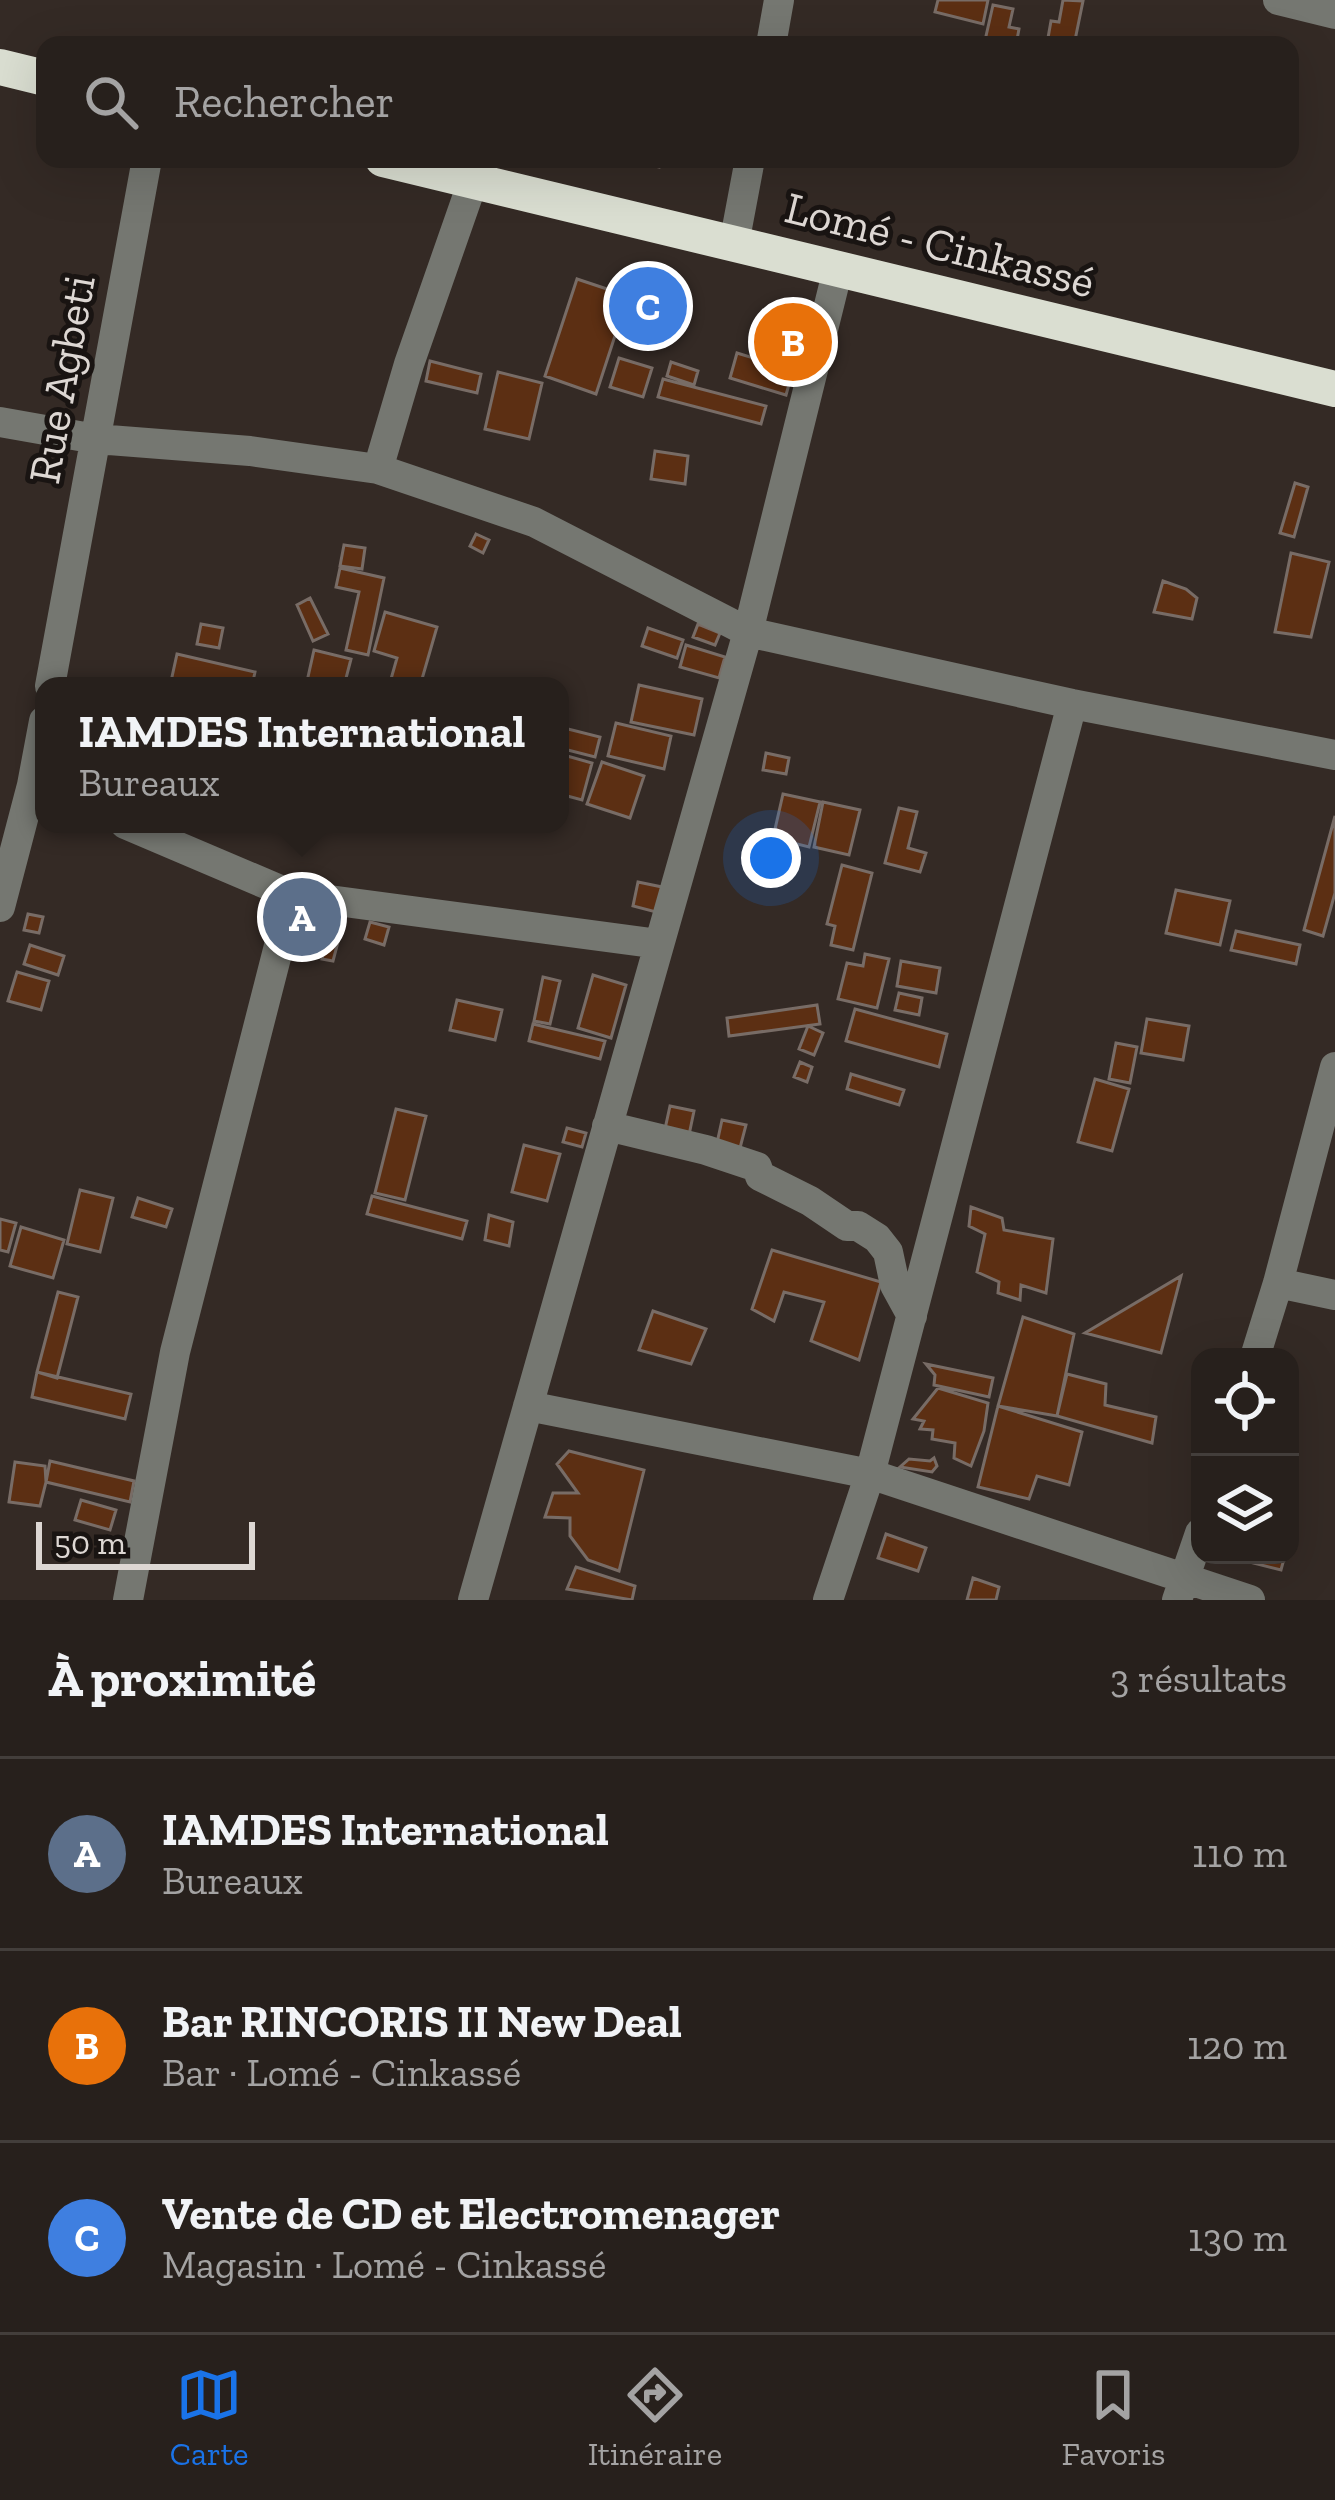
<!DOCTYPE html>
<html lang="fr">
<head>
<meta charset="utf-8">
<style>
	body { margin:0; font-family:"Zilla Slab",serif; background:#332d29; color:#f1f3f6 }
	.controls { position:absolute; right:36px; bottom:36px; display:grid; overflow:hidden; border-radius:24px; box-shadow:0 12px 48px #0002 }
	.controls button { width:108px; height:108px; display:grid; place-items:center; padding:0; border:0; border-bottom:3px solid #433e3b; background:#27201c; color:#f1f3f6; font:60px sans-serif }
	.scale { position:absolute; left:36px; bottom:30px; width:219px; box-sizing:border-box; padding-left:12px; border:6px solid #ddd7d3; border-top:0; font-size:33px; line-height:42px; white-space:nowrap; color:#ddd7d3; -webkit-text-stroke:9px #191412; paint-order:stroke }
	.you { position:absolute; left:771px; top:858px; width:42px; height:42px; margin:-30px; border:9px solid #fff; border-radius:50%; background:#1a73e8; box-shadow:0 0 0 18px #1a73e833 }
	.badge { display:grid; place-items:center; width:78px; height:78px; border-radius:50%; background:#1a73e8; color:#fff; font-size:39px; font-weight:700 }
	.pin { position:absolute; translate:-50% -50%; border:6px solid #fff; box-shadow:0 3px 12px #0006 }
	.popup { position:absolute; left:35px; top:677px; width:534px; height:156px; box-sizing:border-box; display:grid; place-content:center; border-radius:24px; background:#27201c; filter:drop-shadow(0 3px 9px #0005); font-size:39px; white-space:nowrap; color:#a4a3a3 }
	.popup b { font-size:45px; color:#f1f3f6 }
	.popup::after { content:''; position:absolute; left:50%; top:100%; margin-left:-24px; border:24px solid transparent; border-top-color:#27201c }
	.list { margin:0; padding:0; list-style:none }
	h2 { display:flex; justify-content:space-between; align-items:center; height:156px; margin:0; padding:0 48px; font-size:51px }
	h2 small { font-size:39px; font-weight:400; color:#a4a3a3 }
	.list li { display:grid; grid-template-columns:78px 1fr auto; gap:36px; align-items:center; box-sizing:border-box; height:192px; padding:0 48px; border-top:3px solid #433e3b }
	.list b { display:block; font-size:45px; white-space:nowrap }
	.list p { margin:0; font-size:39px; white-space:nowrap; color:#a4a3a3 }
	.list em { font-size:39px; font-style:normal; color:#a4a3a3 }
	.icon { flex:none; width:66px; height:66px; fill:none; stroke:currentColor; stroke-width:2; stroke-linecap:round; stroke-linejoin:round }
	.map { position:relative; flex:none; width:1335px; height:1600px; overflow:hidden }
	.search { position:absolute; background:#27201c; box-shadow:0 12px 48px #0002; left:36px; right:36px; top:36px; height:132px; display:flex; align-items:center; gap:30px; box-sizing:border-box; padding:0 42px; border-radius:24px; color:#a4a3a3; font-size:45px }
	.sheet { height:732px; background:#27201c }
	nav { display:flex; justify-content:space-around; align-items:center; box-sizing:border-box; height:168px; border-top:3px solid #433e3b; background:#27201c; font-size:33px; color:#a4a3a3 }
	nav a { display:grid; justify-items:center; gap:6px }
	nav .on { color:#1a73e8 }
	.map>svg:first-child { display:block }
	.building { fill:#5c2f13; stroke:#786c66; stroke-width:3 }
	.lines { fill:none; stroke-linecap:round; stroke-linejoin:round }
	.minor { stroke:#757771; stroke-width:30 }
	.highway { stroke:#daded1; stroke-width:36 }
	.labels { text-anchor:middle; stroke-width:10; stroke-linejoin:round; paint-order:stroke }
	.street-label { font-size:45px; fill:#ddd7d3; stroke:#191412 }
</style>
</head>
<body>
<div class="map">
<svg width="1335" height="1600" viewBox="0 0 1335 1600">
	<rect width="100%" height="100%" fill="#342a25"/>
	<path class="building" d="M938 0H988L983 24 935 12Z
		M1063 0 1083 1 1074 45H1054L1056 40 1048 38 1051 21 1059 22Z
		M993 5 1013 9 1009 27 1019 29 1016 45H984Z
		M623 159H660L659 167Z
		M577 279 628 296 596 394 545 376Z
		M737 353 793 370 786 395 730 378Z
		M619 358 652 368 643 397 610 387Z
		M430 361 481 374 477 393 426 381Z
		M671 362 698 371 694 385 667 376Z
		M498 372 542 383 529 439 485 429Z
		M663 379 766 406 761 424 658 397Z
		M655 451 688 456 685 484 651 479Z
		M1295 483 1308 487 1294 537 1280 533Z
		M476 534 489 540 483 553 470 546Z
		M344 545 365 548 362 569 340 566Z
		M1291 553 1329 562 1311 637 1275 632Z
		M340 568 384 578 368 655 346 650 359 592 336 587Z
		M1163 581 1186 589 1197 598 1192 619 1154 612Z
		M310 598 328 634 313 641 297 605Z
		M385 612 437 627 420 686H389L397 658 374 651Z
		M201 624 223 628 219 648 197 644Z
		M698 624 720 633 715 645 693 637Z
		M648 628 683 640 677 658 642 646Z
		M686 645 725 657 719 678 680 667Z
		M314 650 351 659 344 686H306Z
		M177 654 255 672 252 686H170Z
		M639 685 702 699 694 735 631 722Z
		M616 723 671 736 664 769 608 756Z
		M560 727 600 737 595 757 560 748Z
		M766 753 789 758 786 774 763 770Z
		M560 754 592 763 582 800 560 794Z
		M602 762 644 776 630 818 587 804Z
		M783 794 820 802 809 847 773 838Z
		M823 802 860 810 849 855 814 847Z
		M899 808 917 812 908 848 926 853 920 872 885 863Z
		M1335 816V893L1323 936 1304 930Z
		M842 865 872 873 853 950 831 945 835 926 827 924Z
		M638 882 662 887 656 912 633 906Z
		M1176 890 1230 901 1220 945 1166 933Z
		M308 906 333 912 328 929 304 924Z
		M28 914 43 917 39 933 24 930Z
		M370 922 389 927 384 945 365 939Z
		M1236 931 1300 945 1296 964 1231 950Z
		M328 939 338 942 333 961 322 959Z
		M30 945 64 956 58 975 24 964Z
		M865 954 889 959 877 1008 838 999 847 963 863 966Z
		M901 961 940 968 936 993 897 986Z
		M17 972 49 981 41 1010 8 1001Z
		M593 975 626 985 611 1038 578 1028Z
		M543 977 560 981 550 1024 534 1021Z
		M899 993 922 998 919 1015 895 1010Z
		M457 1000 502 1010 495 1040 450 1030Z
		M817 1005 820 1024 729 1036 727 1018Z
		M855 1009 947 1034 939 1067 846 1041Z
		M1147 1019 1189 1026 1183 1060 1141 1053Z
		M533 1024 605 1041 600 1059 529 1041Z
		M808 1026 823 1033 814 1055 799 1049Z
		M1116 1043 1137 1047 1130 1083 1109 1079Z
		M800 1062 812 1067 807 1082 794 1077Z
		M851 1074 904 1090 899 1105 847 1089Z
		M1095 1079 1129 1089 1112 1151 1078 1142Z
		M670 1106 694 1111 689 1135 665 1129Z
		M396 1109 426 1116 405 1200 375 1193Z
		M722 1120 746 1125 740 1148 717 1143Z
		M567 1128 586 1133 582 1147 563 1142Z
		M524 1145 560 1154 547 1201 512 1192Z
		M80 1190 113 1198 100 1252 67 1244Z
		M372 1196 467 1221 462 1239 367 1214Z
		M138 1198 172 1209 166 1227 132 1217Z
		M971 1207 1002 1218 1004 1230 1053 1239 1046 1293 1021 1285 1020 1300 998 1293 999 1282 977 1272 985 1234 969 1226Z
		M489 1215 513 1222 509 1246 485 1240Z
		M0 1219 16 1223 8 1252 0 1250Z
		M21 1227 64 1240 53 1278 10 1266Z
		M772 1250 881 1282 859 1360 811 1341 824 1302 784 1292 774 1321 752 1309Z
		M1181 1276 1161 1353 1085 1333Z
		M58 1292 78 1297 57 1378 37 1372Z
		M653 1311 706 1329 691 1364 639 1350Z
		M1023 1317 1074 1334 1057 1416 998 1406Z
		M926 1364 993 1378 989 1397 934 1385 935 1375Z
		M37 1372 131 1394 125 1419 32 1397Z
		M1067 1374 1106 1384 1105 1405 1156 1417 1152 1443 1057 1416Z
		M938 1388 988 1403 984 1431 971 1466 954 1458 955 1443 932 1439 933 1430 920 1429 924 1421 913 1419Z
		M998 1406 1082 1432 1069 1485 1037 1476 1029 1499 978 1487Z
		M569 1451 644 1470 619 1571 588 1560 570 1536V1518L545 1517 553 1493H578L557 1464Z
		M934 1458 937 1466 932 1472 900 1467 909 1459 930 1461Z
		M50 1461 134 1481 130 1502 46 1482Z
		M15 1462 45 1466 46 1482 40 1506 9 1502Z
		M81 1500 116 1510 110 1530 75 1520Z
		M886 1534 926 1548 918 1571 878 1558Z
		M1222 1555H1285L1281 1570Z
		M576 1567 635 1586 632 1600 567 1589Z
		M973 1578 999 1587 996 1600H967Z"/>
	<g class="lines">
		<path class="minor" d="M1278 0 1335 14
			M771 45 779 0
			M734 244 750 159
			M0 422 96 439 250 451 378 469 534 522 748 632 1072 704 1335 755
			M378 469 409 364 473 181
			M50 686 147 159
			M125 824 292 895 659 944
			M0 907 32 785 44 721
			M607 1126 706 1150 757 1167 760 1176 810 1201 847 1226H858L877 1238 888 1252 895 1285 912 1316
			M1278 1283 1335 1295
			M1255 1357 1278 1283 1335 1067
			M528 1406 870 1474 1250 1600
			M128 1600 175 1352 292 895
			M473 1600 748 632 838 269
			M828 1600 870 1474 1072 704
			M1177 1600 1200 1533"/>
		<path class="highway" d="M0 67 45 78
			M383 159 1335 389"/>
	</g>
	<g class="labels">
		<g class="street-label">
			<text transform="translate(940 244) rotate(14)" y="16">Lomé - Cinkassé</text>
			<text transform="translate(61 379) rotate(-80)" y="16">Rue Agbeti</text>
		</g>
	</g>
</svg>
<div class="controls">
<button><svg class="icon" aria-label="locate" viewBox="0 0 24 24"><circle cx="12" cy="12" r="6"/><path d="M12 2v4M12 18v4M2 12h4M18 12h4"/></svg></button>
<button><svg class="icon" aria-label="layers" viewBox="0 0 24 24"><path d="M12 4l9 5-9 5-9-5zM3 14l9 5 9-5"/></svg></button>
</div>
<div class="scale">50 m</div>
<div class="you"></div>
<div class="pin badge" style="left:302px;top:917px;background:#5c6f8a">A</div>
<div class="popup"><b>IAMDES International</b>Bureaux</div>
<div class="pin badge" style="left:793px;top:342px;background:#e8710a">B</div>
<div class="pin badge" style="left:648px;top:306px;background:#3f7fe0">C</div>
<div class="search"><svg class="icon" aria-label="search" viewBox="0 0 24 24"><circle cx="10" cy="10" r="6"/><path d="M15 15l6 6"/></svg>Rechercher</div>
</div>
<section class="sheet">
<h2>À proximité<small>3 résultats</small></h2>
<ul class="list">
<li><span class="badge" style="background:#5c6f8a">A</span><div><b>IAMDES International</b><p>Bureaux</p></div><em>110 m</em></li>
<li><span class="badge" style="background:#e8710a">B</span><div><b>Bar RINCORIS II New Deal</b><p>Bar · Lomé - Cinkassé</p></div><em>120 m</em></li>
<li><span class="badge" style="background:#3f7fe0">C</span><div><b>Vente de CD et Electromenager</b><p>Magasin · Lomé - Cinkassé</p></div><em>130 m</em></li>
</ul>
</section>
<nav>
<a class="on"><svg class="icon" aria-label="map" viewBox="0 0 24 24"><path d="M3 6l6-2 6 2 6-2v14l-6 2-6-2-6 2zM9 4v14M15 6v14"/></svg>Carte</a>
<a><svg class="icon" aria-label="directions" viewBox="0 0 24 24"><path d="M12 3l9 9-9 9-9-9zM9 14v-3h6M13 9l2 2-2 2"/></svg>Itinéraire</a>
<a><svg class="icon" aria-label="saved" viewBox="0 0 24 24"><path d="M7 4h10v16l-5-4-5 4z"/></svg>Favoris</a>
</nav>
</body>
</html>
